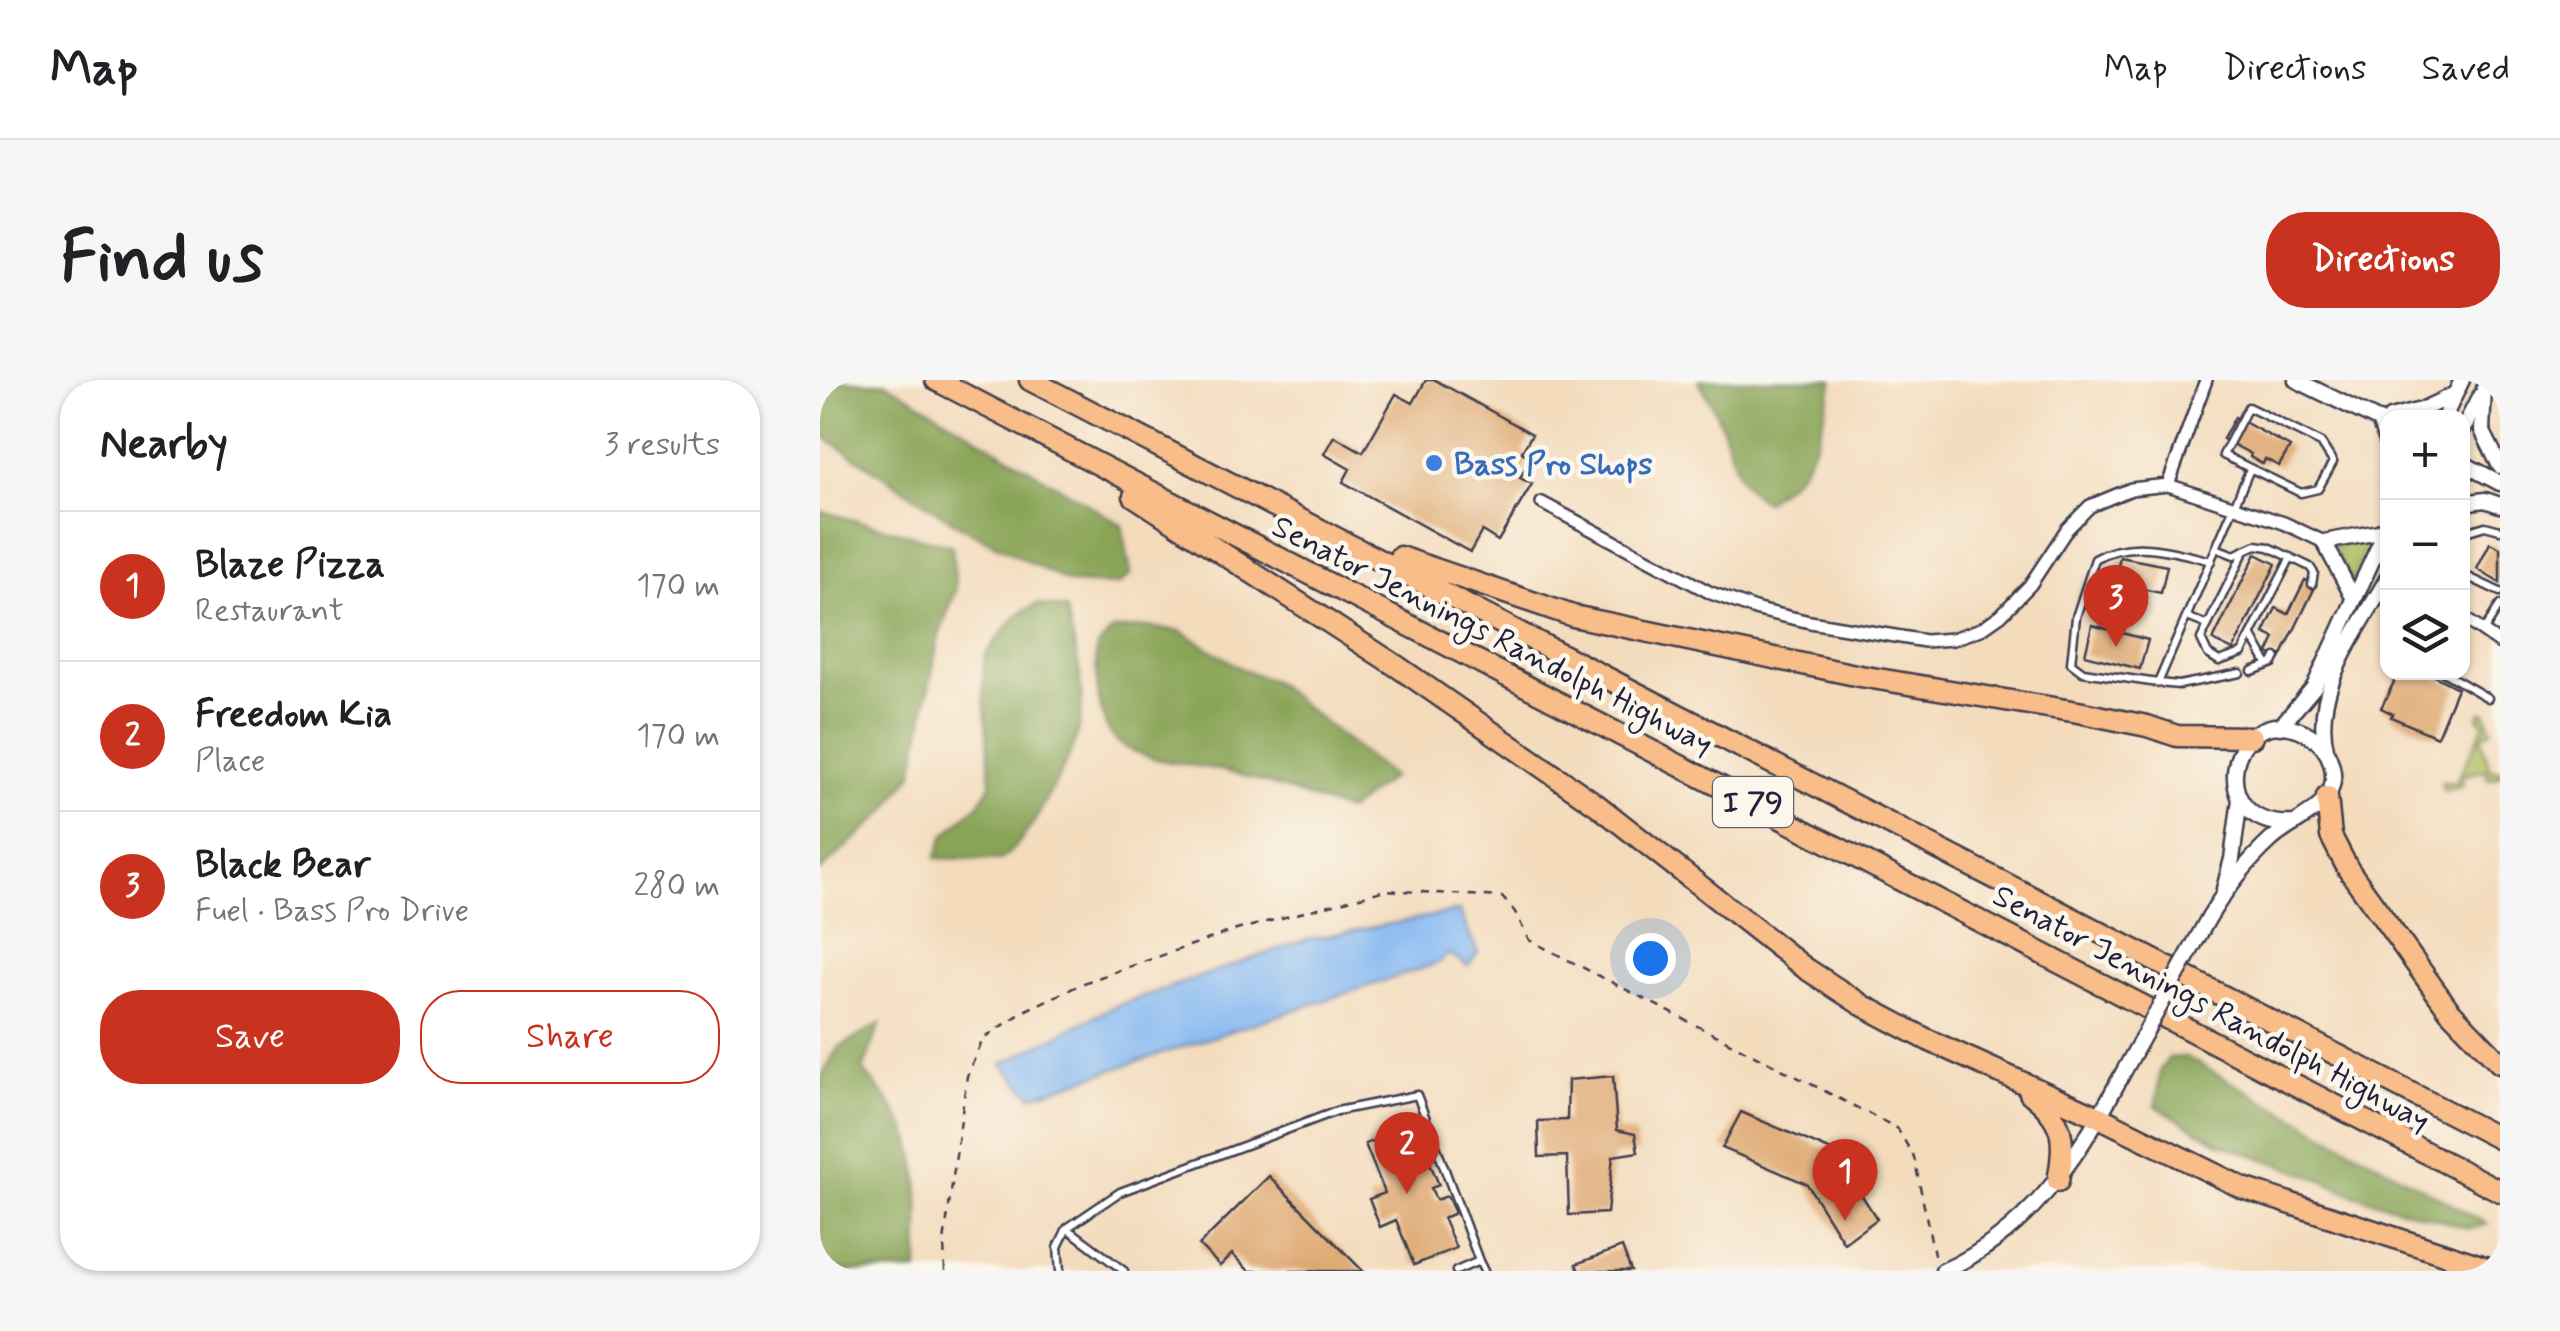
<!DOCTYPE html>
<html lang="en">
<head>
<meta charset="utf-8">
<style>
	body { margin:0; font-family:Mynerve,sans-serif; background:#f6f6f6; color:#202124 }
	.controls { position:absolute; right:30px; top:30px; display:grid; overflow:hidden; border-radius:20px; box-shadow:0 2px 8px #0004 }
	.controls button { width:90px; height:90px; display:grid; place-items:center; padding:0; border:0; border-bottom:2px solid #e0e0e0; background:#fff; color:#202124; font:50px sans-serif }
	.you { position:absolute; left:830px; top:578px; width:35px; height:35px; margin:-25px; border:8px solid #fff; border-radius:50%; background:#1a73e8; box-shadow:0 0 0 15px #1a73e833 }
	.badge { display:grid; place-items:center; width:65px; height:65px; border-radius:50%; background:#c8321e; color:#fff; font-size:32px; font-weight:700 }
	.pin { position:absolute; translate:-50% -82px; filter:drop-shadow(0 2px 5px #0008) }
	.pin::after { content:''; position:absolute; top:52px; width:35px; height:30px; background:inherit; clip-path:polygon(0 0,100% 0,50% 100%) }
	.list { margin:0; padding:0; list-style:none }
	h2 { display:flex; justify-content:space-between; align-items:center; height:130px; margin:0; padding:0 40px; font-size:42px }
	h2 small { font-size:32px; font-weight:400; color:#757577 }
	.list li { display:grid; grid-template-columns:65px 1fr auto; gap:30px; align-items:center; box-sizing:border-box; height:150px; padding:0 40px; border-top:2px solid #e0e0e0 }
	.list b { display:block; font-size:38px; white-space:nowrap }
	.list p { margin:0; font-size:32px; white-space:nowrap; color:#757577 }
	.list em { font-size:32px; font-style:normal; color:#757577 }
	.actions { display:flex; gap:20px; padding:30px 40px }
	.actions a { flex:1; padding:22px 0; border:2px solid #c8321e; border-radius:40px; text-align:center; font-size:35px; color:#c8321e }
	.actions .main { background:#c8321e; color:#fff }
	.icon { flex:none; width:55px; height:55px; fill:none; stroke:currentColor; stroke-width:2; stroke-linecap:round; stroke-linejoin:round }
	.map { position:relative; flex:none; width:1680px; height:891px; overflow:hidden; border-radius:40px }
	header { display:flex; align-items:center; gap:60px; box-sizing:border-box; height:140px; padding:0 50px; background:#fff; border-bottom:2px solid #e0e0e0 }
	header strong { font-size:48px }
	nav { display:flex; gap:55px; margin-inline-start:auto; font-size:35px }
	.intro { display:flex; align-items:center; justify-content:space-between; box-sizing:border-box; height:240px; padding:0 60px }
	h1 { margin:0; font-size:70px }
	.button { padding:25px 45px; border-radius:40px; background:#c8321e; color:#fff; font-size:35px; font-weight:700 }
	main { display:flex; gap:60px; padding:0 60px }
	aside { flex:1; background:#fff; border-radius:40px; box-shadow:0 2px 8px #0004 }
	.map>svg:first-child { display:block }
	.green { fill:#acbc5f; stroke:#676f4d; stroke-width:2.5 }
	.forest { fill:#89a456; stroke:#566348; stroke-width:2.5 }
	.water { fill:#85b8f2; stroke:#546d96; stroke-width:2.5 }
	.building { fill:#dea76f }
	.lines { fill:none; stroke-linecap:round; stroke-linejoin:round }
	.service-casing { stroke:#413e4e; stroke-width:11 }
	.minor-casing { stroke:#413e4e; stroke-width:16 }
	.tertiary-casing { stroke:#413e4e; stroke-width:19 }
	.motorway-casing { stroke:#413e4e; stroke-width:25 }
	.path { stroke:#413e4e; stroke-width:2.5; stroke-dasharray:8 8; stroke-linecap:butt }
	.service { stroke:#fff; stroke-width:6 }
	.minor { stroke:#fff; stroke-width:11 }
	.tertiary { stroke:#fff; stroke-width:14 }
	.motorway { stroke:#f8bd88; stroke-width:20 }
	.tertiary-bridge-casing { stroke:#413e4e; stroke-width:19; stroke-linecap:butt }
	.tertiary-bridge { stroke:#fff; stroke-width:14 }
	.shop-dot { fill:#3f7fe0; stroke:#fbf7ec; stroke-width:4 }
	.labels { text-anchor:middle; stroke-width:9; stroke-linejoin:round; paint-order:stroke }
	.shield { fill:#fbf7ec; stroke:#636270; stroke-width:2.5 }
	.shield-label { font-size:30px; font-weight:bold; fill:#22223b }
	.shop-label { font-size:32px; font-weight:bold; fill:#366cbe; stroke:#fbf7ec; text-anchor:start }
	.street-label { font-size:32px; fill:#22223b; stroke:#fbf7ec }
</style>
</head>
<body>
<header>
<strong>Map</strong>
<nav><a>Map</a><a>Directions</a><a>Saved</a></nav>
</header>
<div class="intro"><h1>Find us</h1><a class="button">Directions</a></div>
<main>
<aside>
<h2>Nearby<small>3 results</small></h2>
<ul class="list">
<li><span class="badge">1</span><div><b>Blaze Pizza</b><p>Restaurant</p></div><em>170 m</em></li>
<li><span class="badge">2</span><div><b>Freedom Kia</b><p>Place</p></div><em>170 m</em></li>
<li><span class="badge">3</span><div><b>Black Bear</b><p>Fuel · Bass Pro Drive</p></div><em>280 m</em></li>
</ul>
<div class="actions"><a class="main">Save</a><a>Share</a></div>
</aside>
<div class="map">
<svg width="1680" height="891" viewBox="0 0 1680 891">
	<rect width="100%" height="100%" fill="#fbf7ec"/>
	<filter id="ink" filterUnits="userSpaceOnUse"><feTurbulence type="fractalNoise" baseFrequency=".01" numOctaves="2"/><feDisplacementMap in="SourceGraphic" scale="20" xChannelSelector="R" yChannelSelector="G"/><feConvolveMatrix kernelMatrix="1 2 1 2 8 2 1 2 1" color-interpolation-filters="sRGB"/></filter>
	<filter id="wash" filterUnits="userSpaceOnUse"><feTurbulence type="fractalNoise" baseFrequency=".0048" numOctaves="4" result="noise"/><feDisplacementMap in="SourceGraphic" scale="40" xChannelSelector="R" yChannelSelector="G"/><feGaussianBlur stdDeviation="2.25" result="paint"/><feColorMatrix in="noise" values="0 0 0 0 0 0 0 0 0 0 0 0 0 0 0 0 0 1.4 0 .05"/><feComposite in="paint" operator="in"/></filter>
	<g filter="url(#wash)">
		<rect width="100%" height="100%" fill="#f3dbbc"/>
		<path class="green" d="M1551 159 1532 202 1514 169 1515 166Z
			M1662 331 1666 334 1672 350 1661 357 1670 390H1680V396L1669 400 1665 390 1641 396 1643 405 1624 411 1621 404 1623 401 1635 404 1665 344 1658 338Z"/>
		<path class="forest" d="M0 0 67 3 302 145 311 194 298 205 250 203 141 147 0 54Z
			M878 0H1013C1005 31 998 72 976 96 967 106 955 113 945 122 913 104 913 73 900 42 894 27 886 14 878 0Z
			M0 131 132 166 136 210 119 255 93 393 66 431 0 491Z
			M217 224 246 229C254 266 267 307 259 346 255 368 242 390 231 411 218 437 204 461 181 480L116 478 124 456 159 424 171 405 163 302 165 275 197 235Z
			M326 247 361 251 422 289 453 301 572 397 527 431C490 418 454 404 417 394 380 383 330 386 298 362 277 347 275 290 277 267L293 250Z
			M60 644 43 690C62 713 82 735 91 763 104 803 98 850 98 891H0V699L18 668Z
			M1366 677 1667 844 1650 849 1534 815 1500 799 1399 763 1336 726 1340 690 1349 678Z"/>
		<path class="water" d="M639 531 658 573 648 586 629 574 616 584 212 716 182 684 293 627 485 560Z"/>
		<g id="blocks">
			<path class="building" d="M606 0H615L712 54 702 72 711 78 700 98 712 104 678 161 662 151 650 172 523 102 530 89 504 74 514 56 543 72 576 14 593 23Z
				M1415 37 1470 67 1459 86 1445 79 1443 84 1430 77 1431 74 1403 59Z
				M1670 163 1680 168V203L1657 189Z
				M1436 174 1456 184 1413 270 1393 260Z
				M1300 177 1347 186 1341 213 1294 203Z
				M1485 200 1496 205 1460 279 1448 273 1455 258 1444 253 1456 228 1468 234Z
				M1272 245 1328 260 1320 289 1265 275Z
				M1579 292H1607L1637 308 1617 357 1571 337 1573 334 1561 328Z
				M793 696 797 750 815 754 818 772 793 776 787 833 749 835 747 776 719 777 718 741 747 740 748 700Z
				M921 732 1014 772 1057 839 1024 863 987 804 902 768Z
				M594 744 619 805 611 808 616 820 627 816 635 833 623 838 636 868 594 885 576 840 560 847 549 819 565 813 545 764Z
				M449 796 543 891H429L412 874 400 886 379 865Z
				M802 867 811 891H759L756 884Z"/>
		</g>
	</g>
	<g filter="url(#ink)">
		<use href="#blocks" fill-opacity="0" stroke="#413e4e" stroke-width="2.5"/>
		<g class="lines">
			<g class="service-casing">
				<path id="service" d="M1428 27 1501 63 1513 82 1498 109 1481 113 1403 75Z
					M1642 153 1665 146 1680 150
					M1396 168 1414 175 1436 165 1449 167 1490 187 1494 193 1492 204
					M1425 170 1381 259 1388 274 1399 281 1422 273 1471 177
					M1391 181C1353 171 1310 158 1275 179L1256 237 1251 283 1263 292 1338 303 1430 89
					M1642 194 1680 212
					M1367 237 1387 245
					M1664 250 1680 225
					M1432 256 1448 285
					M1432 291 1453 283 1456 277
					M1623 292 1668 318
					M1338 303 1359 305 1420 293
					M247 848 304 891
					M240 891 238 867 247 848 300 812 517 731 597 715 659 881
					M636 891 659 881 664 891"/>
			</g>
			<g class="minor-casing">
				<path id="minor" d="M1348 105 1386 0
					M722 123 891 213 938 230 990 242 1105 261 1133 259 1161 249 1181 235 1210 205 1247 149 1270 126 1311 109 1348 105 1464 143 1504 162
					M1642 237 1680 263"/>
			</g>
			<g class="tertiary-casing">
				<path id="tertiary" d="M1476 0 1568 45
					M1664 8 1662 50 1680 86
					M1570 38 1601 30 1635 14
					M1624 38 1642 0
					M1559 40 1568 67
					M1642 51 1660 16
					M1642 83 1680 103
					M1642 123 1665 120 1680 125
					M1534 219 1504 162 1559 152 1567 147
					M1460 347 1494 307 1568 146
					M1506 369C1491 307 1540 249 1568 197
					M1404 509 1412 479 1420 419
					M1389 537C1406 509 1427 482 1451 460 1477 436 1530 425 1508 375 1502 364 1492 355 1480 350 1408 322 1382 450 1474 443
					M1123 891C1206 854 1257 780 1298 702"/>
			</g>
			<g class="motorway-casing">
				<path id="motorway" d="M116 0 1680 811
					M210 0 1680 759
					M314 116 578 287 777 425 985 588 1042 625 1108 660 1279 737 1423 808 1676 891
					M580 177 753 236 1040 296 1258 332 1327 346 1357 356 1432 357
					M1507 417 1511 456 1528 489 1629 630 1680 683
					M1210 713C1245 740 1246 760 1238 801"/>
			</g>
			<path class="path" d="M125 891 124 862 147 696 163 659 206 630 266 602 409 552 566 510 682 517 695 532 709 560 1077 748 1094 777 1115 880"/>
			<use href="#service" class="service"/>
			<use href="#minor" class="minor"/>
			<use href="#tertiary" class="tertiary"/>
			<use href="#motorway" class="motorway"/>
			<g class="tertiary-bridge-casing">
				<path id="tertiary-bridge" d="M1298 702 1389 537"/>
			</g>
			<use href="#tertiary-bridge" class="tertiary-bridge"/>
		</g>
	</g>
	<circle class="shop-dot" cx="614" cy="83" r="10"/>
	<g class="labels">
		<rect class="shield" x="893" y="397" width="80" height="50" rx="8"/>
		<g class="shield-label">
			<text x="933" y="432">I 79</text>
		</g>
		<g class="shop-label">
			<text x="634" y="94">Bass Pro Shops</text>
		</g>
		<g class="street-label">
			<text transform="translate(673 254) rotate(27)" y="11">Senator Jennings Randolph Highway</text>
			<text transform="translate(1392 627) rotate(28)" y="11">Senator Jennings Randolph Highway</text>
		</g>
	</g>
</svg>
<div class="controls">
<button>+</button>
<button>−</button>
<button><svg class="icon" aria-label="layers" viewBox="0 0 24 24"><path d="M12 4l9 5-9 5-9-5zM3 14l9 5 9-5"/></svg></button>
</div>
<div class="you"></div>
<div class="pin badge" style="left:1025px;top:841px">1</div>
<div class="pin badge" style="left:587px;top:814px">2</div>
<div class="pin badge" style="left:1296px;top:267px">3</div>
</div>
</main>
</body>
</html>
